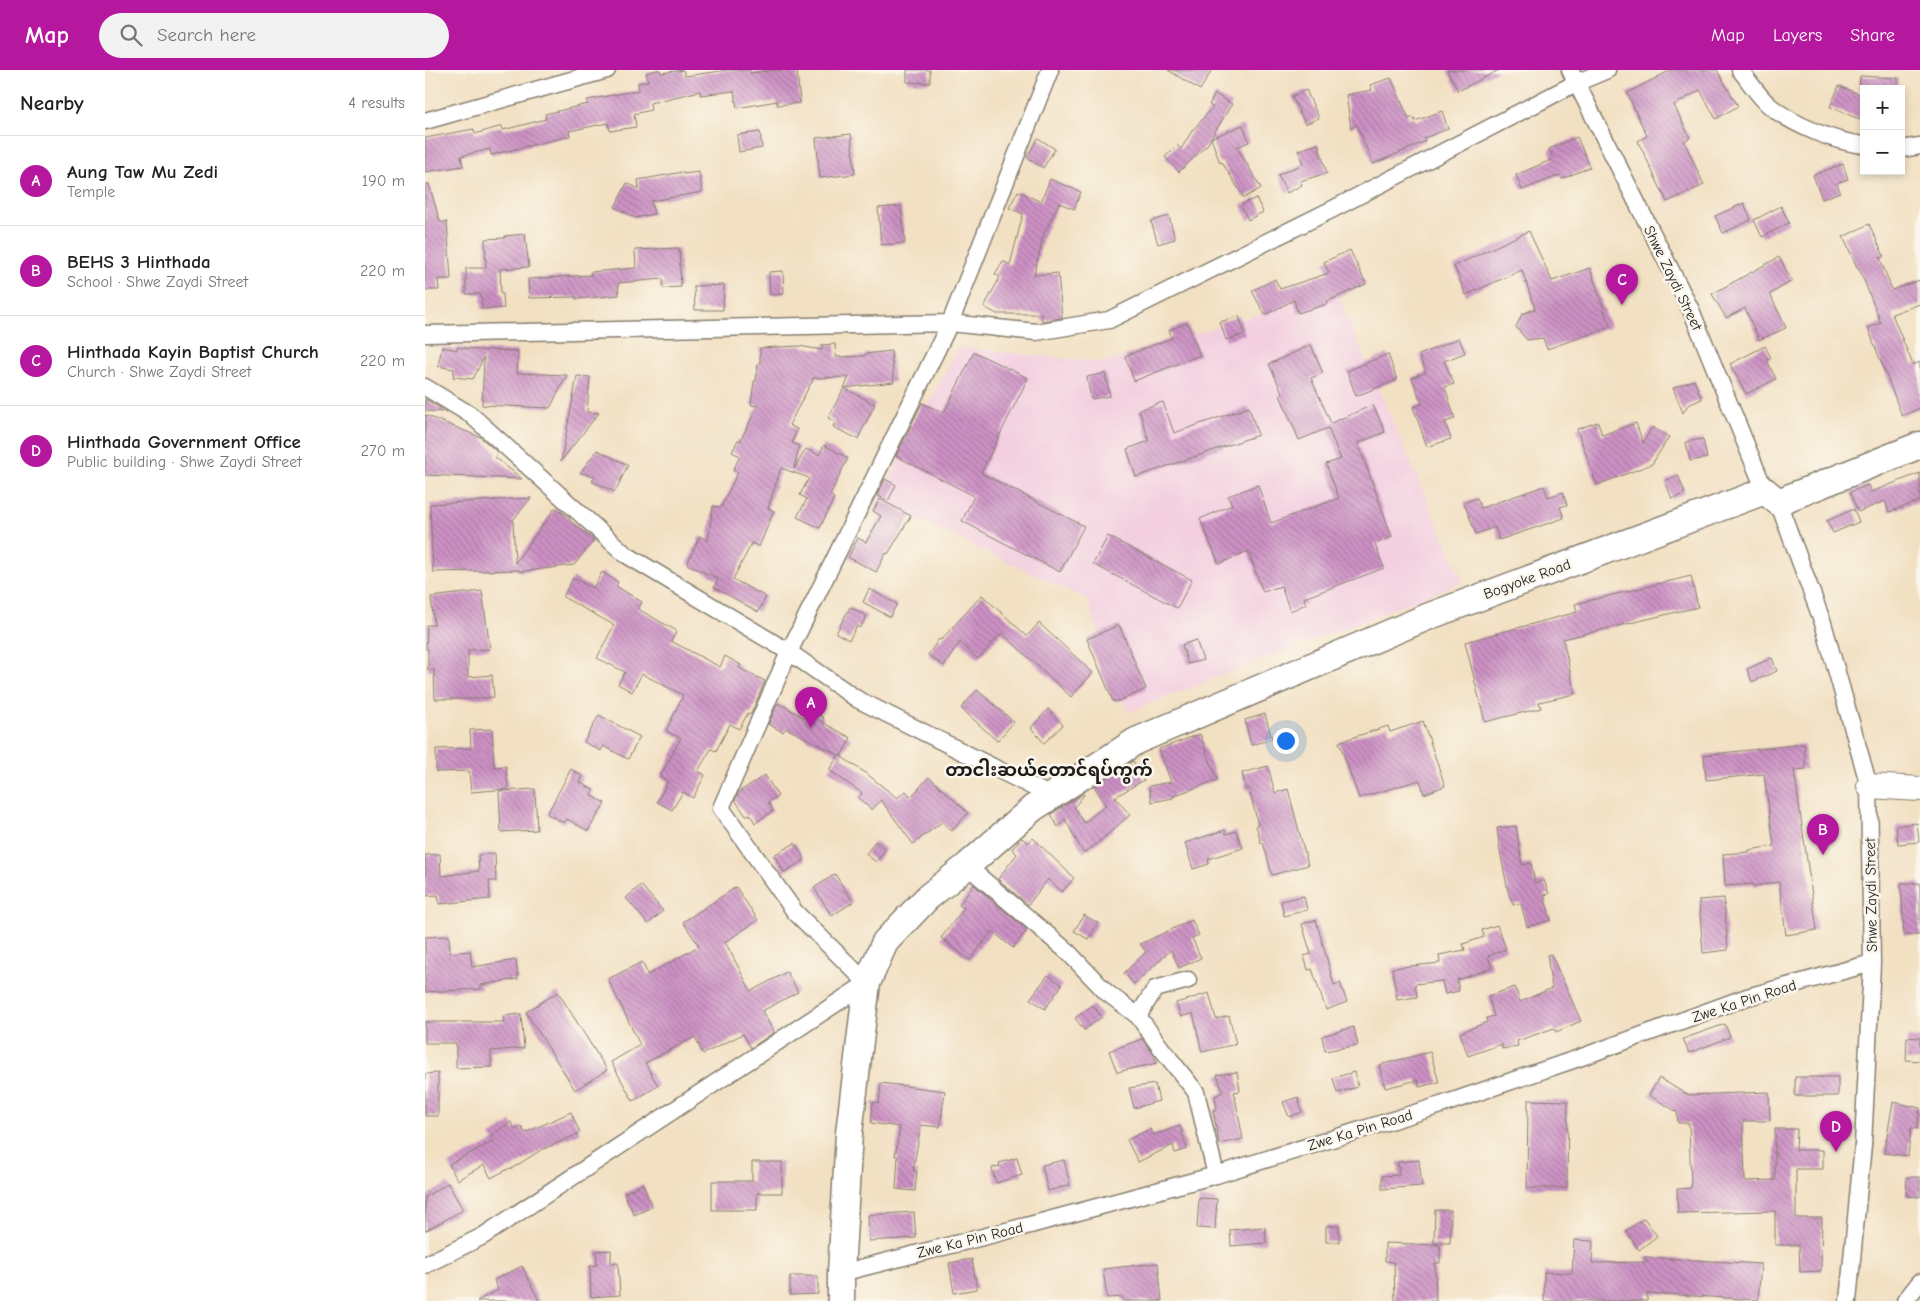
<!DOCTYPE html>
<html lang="en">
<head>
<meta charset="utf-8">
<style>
	body { margin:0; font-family:"Comic Neue","Noto Sans Myanmar",sans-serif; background:#f2f2f2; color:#222 }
	.controls { position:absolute; right:15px; top:15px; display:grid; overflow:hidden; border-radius:0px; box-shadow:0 2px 8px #0003 }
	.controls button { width:45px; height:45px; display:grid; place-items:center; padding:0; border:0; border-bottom:1px solid #e0e0e0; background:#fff; color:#222; font:25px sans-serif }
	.you { position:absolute; left:860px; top:670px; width:18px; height:18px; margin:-12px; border:4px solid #fff; border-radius:50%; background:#1a73e8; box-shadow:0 0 0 8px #1a73e833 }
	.badge { display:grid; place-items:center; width:32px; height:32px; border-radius:50%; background:#b5179e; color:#fff; font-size:16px; font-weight:700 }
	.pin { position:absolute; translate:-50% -41px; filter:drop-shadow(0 1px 2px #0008) }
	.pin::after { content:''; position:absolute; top:26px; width:18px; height:15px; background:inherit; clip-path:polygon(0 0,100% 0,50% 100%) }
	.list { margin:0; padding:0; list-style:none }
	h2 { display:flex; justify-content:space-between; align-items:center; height:65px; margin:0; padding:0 20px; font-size:21px }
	h2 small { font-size:16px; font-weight:400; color:#767676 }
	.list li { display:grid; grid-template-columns:32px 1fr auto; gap:15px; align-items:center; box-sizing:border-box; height:90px; padding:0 20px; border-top:1px solid #e0e0e0 }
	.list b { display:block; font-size:19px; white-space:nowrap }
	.list p { margin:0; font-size:16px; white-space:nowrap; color:#767676 }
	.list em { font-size:16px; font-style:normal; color:#767676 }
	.icon { flex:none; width:28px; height:28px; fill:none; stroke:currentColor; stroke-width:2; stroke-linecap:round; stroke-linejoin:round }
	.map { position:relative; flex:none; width:1495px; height:1231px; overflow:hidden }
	header { display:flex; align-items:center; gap:30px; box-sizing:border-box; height:70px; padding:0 25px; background:#b5179e; color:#fff }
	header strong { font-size:24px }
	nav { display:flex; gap:28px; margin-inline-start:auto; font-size:18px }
	.search { width:350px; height:45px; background:#f2f2f2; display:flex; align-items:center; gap:12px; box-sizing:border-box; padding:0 18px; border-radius:28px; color:#767676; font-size:19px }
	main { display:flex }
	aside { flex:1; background:#fff }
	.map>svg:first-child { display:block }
	.built { fill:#f3cfe0 }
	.building { fill:url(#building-back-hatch) }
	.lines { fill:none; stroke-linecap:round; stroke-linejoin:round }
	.street-casing { stroke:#877e6f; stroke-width:19 }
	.secondary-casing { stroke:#877e6f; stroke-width:26 }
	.primary-casing { stroke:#877e6f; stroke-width:29 }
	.street { stroke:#fff; stroke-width:16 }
	.secondary { stroke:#fff; stroke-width:24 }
	.primary { stroke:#fff; stroke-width:26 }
	.labels { text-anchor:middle; stroke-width:5; stroke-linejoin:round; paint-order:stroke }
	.street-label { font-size:15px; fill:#1c1c1c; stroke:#fbf7ec }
	.quarter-label { font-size:18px; font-weight:bold; fill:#1c1c1c; stroke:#fbf7ec }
</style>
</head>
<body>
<header>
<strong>Map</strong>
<div class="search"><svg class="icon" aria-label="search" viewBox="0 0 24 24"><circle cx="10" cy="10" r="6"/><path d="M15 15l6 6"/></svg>Search here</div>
<nav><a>Map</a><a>Layers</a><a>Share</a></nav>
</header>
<main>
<aside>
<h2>Nearby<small>4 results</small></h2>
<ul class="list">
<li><span class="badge">A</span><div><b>Aung Taw Mu Zedi</b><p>Temple</p></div><em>190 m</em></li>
<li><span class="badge">B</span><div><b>BEHS 3 Hinthada</b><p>School · Shwe Zaydi Street</p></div><em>220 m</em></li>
<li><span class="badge">C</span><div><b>Hinthada Kayin Baptist Church</b><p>Church · Shwe Zaydi Street</p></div><em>220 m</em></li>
<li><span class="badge">D</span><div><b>Hinthada Government Office</b><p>Public building · Shwe Zaydi Street</p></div><em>270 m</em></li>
</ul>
</aside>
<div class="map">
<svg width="1495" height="1231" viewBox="0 0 1495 1231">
	<defs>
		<pattern id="building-back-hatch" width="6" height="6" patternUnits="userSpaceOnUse" patternTransform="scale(1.25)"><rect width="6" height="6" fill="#cd92c5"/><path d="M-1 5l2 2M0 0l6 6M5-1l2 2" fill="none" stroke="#a6769f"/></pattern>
	</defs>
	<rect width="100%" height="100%" fill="#fbf7ec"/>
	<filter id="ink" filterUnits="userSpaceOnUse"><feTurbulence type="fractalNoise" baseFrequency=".02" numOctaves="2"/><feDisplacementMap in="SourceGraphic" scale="10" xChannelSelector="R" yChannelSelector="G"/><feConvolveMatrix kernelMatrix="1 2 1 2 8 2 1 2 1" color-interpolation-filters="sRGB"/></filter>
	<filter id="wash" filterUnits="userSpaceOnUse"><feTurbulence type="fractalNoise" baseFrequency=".0096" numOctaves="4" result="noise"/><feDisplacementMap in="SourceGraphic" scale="20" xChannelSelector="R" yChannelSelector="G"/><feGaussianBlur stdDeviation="1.12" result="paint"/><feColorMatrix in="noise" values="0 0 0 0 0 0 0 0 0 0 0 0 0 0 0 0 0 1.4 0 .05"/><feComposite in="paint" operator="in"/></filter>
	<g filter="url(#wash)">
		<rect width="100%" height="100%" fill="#f2e0c2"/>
		<path class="built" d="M910 220 1038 512 703 642 662 529 453 431 534 277 678 293Z"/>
		<g id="blocks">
			<path class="building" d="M232 0H235L236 3 258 0 260 6 303 0H325V3L351 0H372L375 33 352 35V31L312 38 309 21 275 25V21L225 33 226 40 209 44 211 57 185 61 183 53 144 61 145 66 66 85 65 79 36 86 38 96 0 102V68L49 59 50 64 77 56 78 60 121 49 120 44 163 34 162 30 214 20 213 13 223 11 221 3Z
				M482 0H505V13L482 12Z
				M743 0H787L775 20Z
				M1022 0H1074L1033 21Z
				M1246 0H1292L1313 36 1291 49 1275 20 1249 35 1265 68 1259 71 1279 115 1242 132 1213 71 1222 66 1202 23Z
				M1435 6 1473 8V19H1434Z
				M966 8 984 49 988 47 990 51 1017 41 1023 59 999 68 1000 71 988 77 948 94 932 55 926 58 921 25 947 20 945 15Z
				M1414 16 1439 26V51L1405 37Z
				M881 20 894 48 880 54 867 26Z
				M790 24 807 34 786 68 818 55 824 72 812 77 836 118 819 128 797 92 795 93 786 68 783 74 754 102 740 87 752 75 756 79 767 61 788 37 784 35Z
				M335 62 337 78 314 82 312 65Z
				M426 64 430 104 395 108 391 68Z
				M1152 67 1165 97 1137 109 1135 105 1097 120 1091 105 1128 89 1124 79Z
				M613 68 630 79 618 98 602 87Z
				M893 74 902 103 875 111 877 115 862 123 853 105 878 94 873 80Z
				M1418 94 1423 109 1412 113 1415 122 1397 129 1388 105Z
				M258 102V104L274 102 277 122 226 131 229 144 210 148 190 137 202 113 214 119 213 110Z
				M625 109 656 122 649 139 634 133 619 164 609 205 633 203 637 248 617 251 616 244H572L559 237 575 207 570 204 578 191 585 195 598 144 584 138 593 121 616 132Z
				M0 114H4L15 152H22L26 209H13L14 220H0Z
				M831 128 838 142 823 150 816 135Z
				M1319 133 1326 150 1298 163 1290 146Z
				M476 136 480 173 456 175 453 138Z
				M1356 136 1364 153 1337 167 1329 150Z
				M744 146 750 169 733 174 726 151Z
				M1444 154 1459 186 1455 188 1467 220 1495 210V234L1467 244 1488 295 1495 292V338L1477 346 1443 258 1456 253 1434 198 1433 199 1418 167Z
				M1104 161 1127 211 1165 198 1185 257 1122 279 1118 268 1102 270 1091 257 1097 244 1110 239 1097 200 1041 225 1029 196Z
				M100 164 104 197 75 199 76 224H78L79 238 57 239 56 224H41V198H61L60 169 80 168V166Z
				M254 178 256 217 238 218V209L193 213 194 225 151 229V227L104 228 103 209 166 205V202L211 198 210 180Z
				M925 180 941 214 901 232 902 234 873 243 869 230 840 245 827 221 850 209 855 219 904 203 899 192Z
				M1354 187 1367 211 1345 224 1361 258 1334 270 1320 238 1301 248 1287 224Z
				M358 201 359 224 345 225 344 202Z
				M299 215 298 240H270L269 216Z
				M814 246 820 264 801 270 795 252Z
				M762 253 775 285 709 311 700 286 747 268 744 260Z
				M1034 268 1040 283 1019 291 1029 314 1020 317 1030 349 1020 352 1026 369 1002 377 988 337 997 334 987 308 1001 302 994 285Z
				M410 274 411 287 440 286V284L466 281 469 312 419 318 424 307 388 308 387 313H386L364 355 372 359 367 373 374 376 369 399 381 379 394 385 399 375 423 388 405 425 409 428 395 458 372 447 382 429 375 425 384 408 356 398 343 438 349 441 334 477 327 473 308 509 341 527 333 542 289 517 293 509 262 494 275 466 283 471 288 436 296 437 313 402 308 400 315 386 307 382 313 370 315 371 333 336 326 335 329 311H331L333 293H335V278L374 276 397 280V275Z
				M886 275 898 303 886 308 906 353 948 335 960 362 933 373 967 467 950 474 959 498 879 528 881 534 865 541 856 516 838 522 823 481 794 494 775 449 807 435 803 426 833 415 846 453 914 428 901 394 916 389 903 358 874 370 855 325 858 324 844 294Z
				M1340 276 1346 288 1342 290 1351 309 1321 324 1305 294Z
				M17 277 32 280V277L61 281V280L93 281 92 303 142 305 125 338 57 335 59 287 48 309 28 307 29 299 13 296Z
				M549 282 603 308 556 403 659 456 635 502 537 451 549 426 471 386 497 333 519 343Z
				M963 284 972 310 931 326 922 301Z
				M680 303 685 326 666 329 662 307Z
				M152 306 165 307 162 342 174 343 136 391Z
				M1269 310 1277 329 1263 335 1258 343 1248 318Z
				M419 318 450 334 433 369 408 357 410 352 403 348Z
				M0 329 22 342 0 341Z
				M738 332 749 363 824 337 833 365 711 407 702 379 724 371 714 340Z
				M0 345 55 367 72 382 70 387 97 409 0 405Z
				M1173 352 1177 365 1211 353 1218 373 1227 357 1244 367 1227 394 1172 415 1152 359Z
				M1278 369 1282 388 1265 391 1261 372Z
				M172 380 203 395 190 422 167 411 170 406 155 403Z
				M1495 403V431L1464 442 1460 431 1433 442 1425 422 1443 415 1446 422Z
				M1253 405 1260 423 1247 429 1240 411Z
				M460 409 471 415 463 431 452 425Z
				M1119 416 1123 427 1138 422 1142 435 1135 437 1139 448 1074 470 1070 457 1051 464 1039 433 1052 428 1056 438Z
				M106 428 88 450 90 493 130 438 145 448 144 450 169 470 149 495 94 502V500L8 502 5 434Z
				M455 429 486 446 463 484 461 483 451 502 423 487 433 468 441 472 456 446 448 441Z
				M1429 439 1434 452 1408 463 1402 451Z
				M683 466 767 510 752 538 668 494Z
				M177 502 193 512 191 516 217 532 213 539 252 561 246 571 295 597 300 586 316 595 314 598 340 611 326 644 323 643 314 659 305 654 291 681 286 679 273 701 280 705 268 728 258 722 247 740 232 732 243 711 235 707 256 668 241 661 258 625 217 604 207 622 193 614 200 602 172 588 189 555 138 527 148 508 168 518Z
				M1266 506 1273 537 1138 569 1150 624 1114 632 1116 638 1060 652 1040 572 1152 542 1150 534Z
				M444 519 472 534 465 547 438 532Z
				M57 521 65 579 43 580V607L67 605 69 627 47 629H10L9 600H3V579H1L2 555H9L6 527Z
				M557 525 602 566 614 553 668 603 646 627 577 563 553 589 535 572 519 596 503 585 514 569 516 570Z
				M425 537 442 546 435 558 432 556 424 570 411 563Z
				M694 555 721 619 694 631H688L662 569Z
				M771 570 778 590 763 594 757 575Z
				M1347 588 1352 601 1327 612 1322 599Z
				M552 620 589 652 572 671 536 638Z
				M353 633 380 648 384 640 399 648 397 652 426 668 416 686 361 658 358 662 343 654Z
				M623 639 638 655 619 673 606 658Z
				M840 644 847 669 826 675 820 650Z
				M174 645 215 667 203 689 178 676 176 681 159 672Z
				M998 651 1020 716 999 724 995 710 934 728 914 672 963 656 965 662Z
				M67 659 69 697 81 696 83 719 46 722 44 701 11 702V679L46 678 45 660Z
				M775 664 792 710 748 726V728L727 732 724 716 746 712 734 679Z
				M1379 674 1381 699 1369 700 1392 860 1361 865 1354 812 1329 816 1328 814 1300 816 1298 784 1324 782V780L1349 776 1339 704 1281 710 1279 685Z
				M414 685 442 704 472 728 481 721 486 727 504 707 543 743 527 761 517 752 488 774 456 730 447 740 433 728 437 723 404 700Z
				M708 691 719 710 690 727 705 745 669 776 658 783 640 749 633 757 626 744 658 724 659 725 649 737 659 753 681 735 669 716Z
				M843 696 850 723 863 719 883 795 847 805 838 772 836 773 831 755 833 754 824 719 821 720 817 703Z
				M146 699 158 706 155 712 168 720 166 725 180 733 163 761 142 749 139 753 122 744Z
				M340 705 353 726 343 732 348 741 330 753 325 744 321 746 310 730 314 722Z
				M110 719 112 760 76 762 74 721Z
				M1492 753 1494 772 1473 774 1471 756Z
				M1091 756 1097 795 1106 793 1110 813 1119 810 1124 824 1119 825 1126 850 1102 857 1096 833 1088 835 1083 821 1075 781 1072 758Z
				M800 760 801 764 811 761 818 778 783 789 784 794 768 799 760 773Z
				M597 768 603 773 608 768 649 808 637 822 623 809 603 835 573 809 592 784 587 779Z
				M450 771 461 779 451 792 441 784Z
				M370 773 380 790 359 802 349 785Z
				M70 783 71 811H64L65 829 14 834 13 825 0 826V785L15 784 16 806 54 801 53 785Z
				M410 804 428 832 407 846 389 818Z
				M1476 813H1495V865H1479Z
				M216 815 238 841 223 854 201 828Z
				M549 815 602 860 588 878 567 861 545 890 516 868 539 838 534 835Z
				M311 817 333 850 300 872 326 921 362 902 373 922 337 941 349 962 326 978 318 964 278 984 270 967 220 993 233 1016 208 1031 186 992 215 975 183 909 217 892 223 905 274 876 258 852Z
				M879 826 882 840 859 846 856 831Z
				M1299 828 1303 880 1278 883 1274 830Z
				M659 845 673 853 663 869 649 861Z
				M767 850 774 865 767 868 776 888 754 898 746 880 709 914 699 903 721 882 715 874Z
				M891 850 909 915 915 913 922 932 901 940 887 899 883 900 879 886 886 884 877 854Z
				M1072 855 1081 879 1063 886 1067 898 1032 910 1034 921 1020 924 1017 911 990 914 992 927 972 930 967 898 1015 893 1014 885 1040 880 1038 874 1059 867 1057 860Z
				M24 866 25 883 45 881 47 897 91 890 93 909 56 915V919L0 922V867Z
				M1126 884 1156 951 1131 962 1129 958 1092 971 1093 976 1077 979V974L1043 986 1035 963 1062 952 1061 948 1069 946 1063 926 1090 917 1095 932 1127 918 1122 885Z
				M623 905 637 915 620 939 605 929Z
				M133 922 182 1000 150 1020 101 942Z
				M784 923 791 949 804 946 811 974 777 982 768 943 756 947 751 933Z
				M668 935 677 947 659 960 650 948Z
				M96 944 99 978 66 981V997L31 998V973H0V952H79L78 946Z
				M1300 954 1305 967 1264 983 1258 969Z
				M929 957 933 975 900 981 897 966Z
				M1482 967 1495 968V991L1481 990Z
				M717 969 729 985 732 993 692 1002 684 981Z
				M1005 982 1014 1012 994 1017 993 1010 960 1018 954 995Z
				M812 1002 815 1021 809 1022 818 1069 794 1074 788 1040 792 1039 790 1026 798 1022 792 1005Z
				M929 1002 933 1017 912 1023 908 1008Z
				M13 1003V1046H0V1004Z
				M1370 1007H1413V1026H1370Z
				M1234 1008 1263 1025 1344 1022 1345 1051H1318L1320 1111 1350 1110V1059H1372L1371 1080H1398V1099H1371V1148H1397L1396 1201 1375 1202 1374 1175H1350V1141L1253 1143 1252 1119 1266 1118 1264 1053H1253L1252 1042 1224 1025Z
				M456 1013 520 1021 515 1057 496 1055 488 1101H492L490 1121 471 1119 473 1086H470L475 1057 446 1053 448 1032 454 1033Z
				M730 1014 734 1031 709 1038 704 1018Z
				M873 1027 877 1042 864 1047 858 1032Z
				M1103 1030 1143 1031 1142 1118H1102Z
				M1468 1032 1495 1038 1492 1059 1486 1058 1483 1086 1459 1083Z
				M146 1042 155 1063 116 1080 86 1099 85 1098 66 1108 59 1095 32 1110 24 1094 69 1071 65 1066 86 1052 90 1060 96 1056 100 1063Z
				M755 1056 762 1079 750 1083 748 1075 713 1092 702 1070 725 1059 728 1065Z
				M592 1088 597 1105 571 1113 567 1098 575 1096 574 1093Z
				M639 1090 645 1115 623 1121 617 1095Z
				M994 1090 997 1116 957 1119V1106L974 1105 973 1092Z
				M327 1092H357V1123H332V1140H287V1111H327Z
				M1482 1107H1495V1127L1481 1126Z
				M23 1113 38 1140 0 1161V1127Z
				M218 1114 227 1137 209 1145 199 1123Z
				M774 1128 792 1129 790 1159 772 1158Z
				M1010 1140H1026L1025 1173H1009Z
				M489 1142 491 1168 444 1171 443 1145Z
				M1219 1148 1232 1166 1214 1180 1201 1161Z
				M901 1156H914V1172H901Z
				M840 1157 841 1173 806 1176 805 1160Z
				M1149 1170 1168 1171 1167 1193 1223 1192 1219 1187 1336 1194 1333 1230 1222 1223V1231H1119V1202L1147 1203Z
				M960 1173 1015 1175V1193H1010L1011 1231H970L969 1192 960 1191Z
				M186 1180V1194L193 1193 195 1225 166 1227 165 1196 172 1195 171 1181Z
				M547 1189 552 1219 529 1223 524 1193Z
				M733 1193 737 1231H698V1227L682 1228 678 1199Z
				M97 1196 114 1231H52L73 1220 69 1210Z
				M365 1206H393V1224L365 1225Z"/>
		</g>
	</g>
	<g filter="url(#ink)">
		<use href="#blocks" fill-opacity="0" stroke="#877e6f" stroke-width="1"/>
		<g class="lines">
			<g class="street-casing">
				<path id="street" d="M1145 0 1266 240 1340 421
					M1315 0C1325 12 1334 27 1345 36 1368 55 1410 72 1439 75
					M0 51 182 0
					M1476 79 1495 76
					M0 264 525 253 611 262 684 250 908 139 1151 13 1182 0
					M0 317 46 345 200 484 364 582 432 629 626 726
					M1353 432 1398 553 1444 716 1447 893 1438 1075 1423 1231
					M542 796 643 882 681 922 713 946 736 978 771 1022 791 1105
					M713 946 730 919 763 910
					M0 1195 58 1166 442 913 370 842 296 738 364 582 525 253 625 0
					M416 1203 605 1155 791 1105 1016 1035 1154 988 1322 927 1447 893
					M1480 1231 1495 1212"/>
			</g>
			<g class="secondary-casing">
				<path id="secondary" d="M1444 716 1495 719"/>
			</g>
			<g class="primary-casing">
				<path id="primary" d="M416 1231V1203L424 1063 442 913 460 872 503 827 542 796 608 738 711 671 1002 547 1340 421 1353 432 1495 375"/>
			</g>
			<use href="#street" class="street"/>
			<use href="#secondary" class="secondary"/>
			<use href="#primary" class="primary"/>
		</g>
	</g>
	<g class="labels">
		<g class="street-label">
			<text transform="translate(1248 208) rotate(64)" y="5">Shwe Zaydi Street</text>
			<text transform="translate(1102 509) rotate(-20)" y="5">Bogyoke Road</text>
			<text transform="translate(1446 825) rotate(-91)" y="5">Shwe Zaydi Street</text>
			<text transform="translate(1319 931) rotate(-18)" y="5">Zwe Ka Pin Road</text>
			<text transform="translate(935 1060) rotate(-17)" y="5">Zwe Ka Pin Road</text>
			<text transform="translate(545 1170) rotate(-14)" y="5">Zwe Ka Pin Road</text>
		</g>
		<g class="quarter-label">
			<text x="624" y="706">တာငါးဆယ်တောင်ရပ်ကွက်</text>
		</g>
	</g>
</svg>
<div class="controls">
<button>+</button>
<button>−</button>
</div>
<div class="you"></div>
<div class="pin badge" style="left:386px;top:658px">A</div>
<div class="pin badge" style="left:1398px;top:785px">B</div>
<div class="pin badge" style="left:1197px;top:235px">C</div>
<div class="pin badge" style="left:1411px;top:1082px">D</div>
</div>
</main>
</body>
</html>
